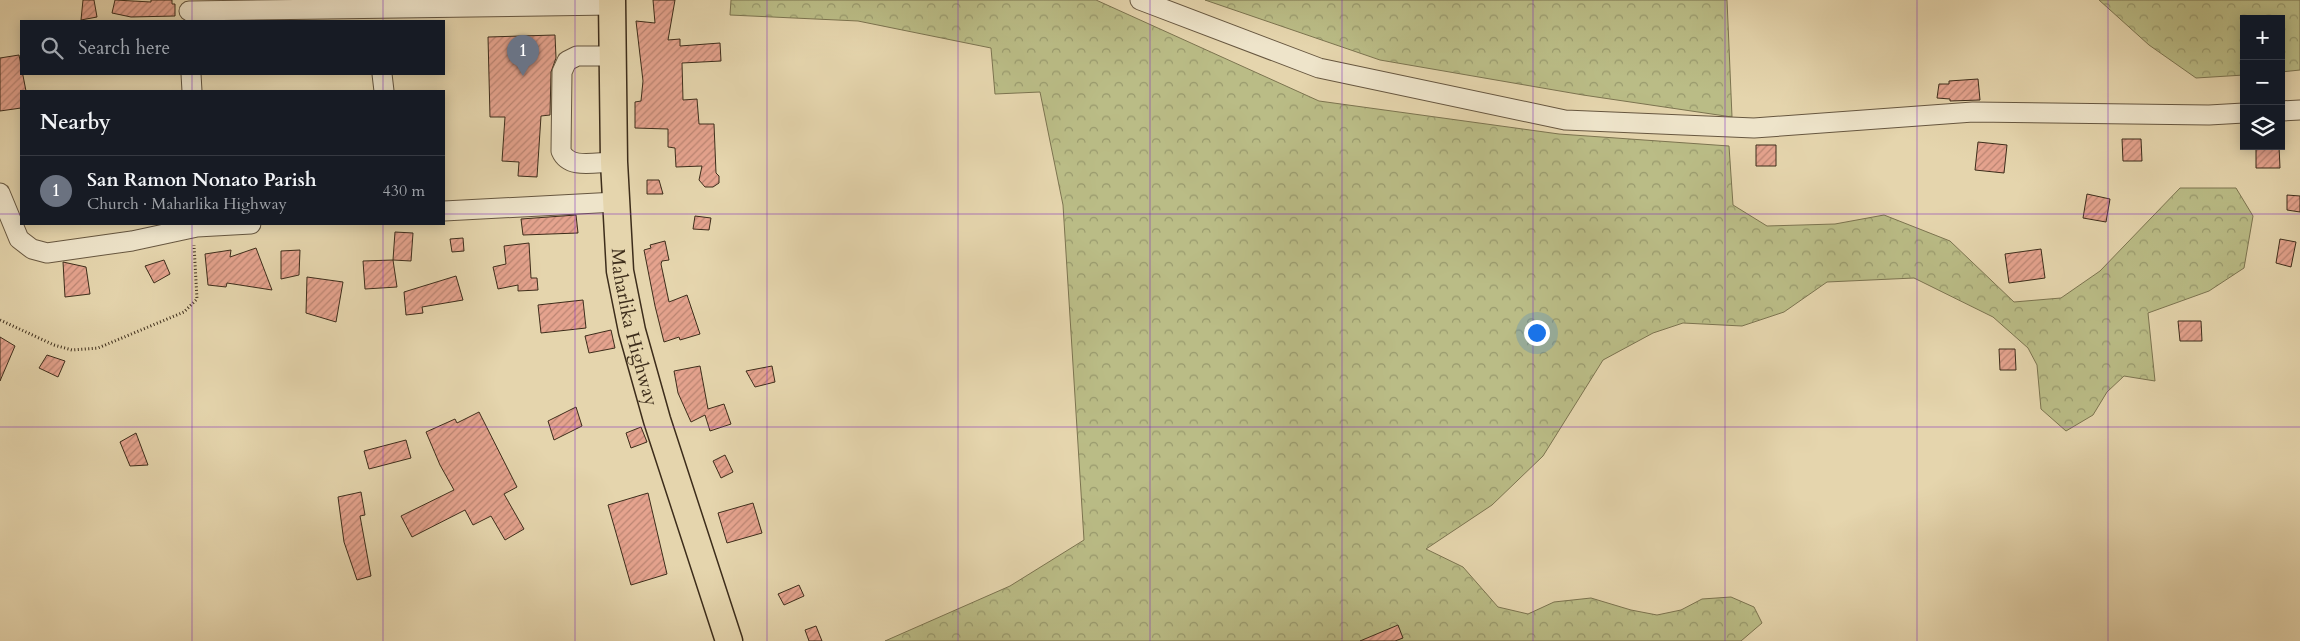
<!DOCTYPE html>
<html lang="en">
<head>
<meta charset="utf-8">
<style>
	body { margin:0; font-family:Cardo,serif; background:#20242c; color:#f1f3f6 }
	.controls { position:absolute; right:15px; top:15px; display:grid; overflow:hidden; border-radius:0px; box-shadow:0 2px 12px #0003 }
	.controls button { width:45px; height:45px; display:grid; place-items:center; padding:0; border:0; border-bottom:1px solid #363941; background:#171b24; color:#f1f3f6; font:25px sans-serif }
	.you { position:absolute; left:1536px; top:332px; width:18px; height:18px; margin:-12px; border:4px solid #fff; border-radius:50%; background:#1a73e8; box-shadow:0 0 0 8px #1a73e833 }
	.badge { display:grid; place-items:center; width:32px; height:32px; border-radius:50%; background:#c59692; color:#fff; font-size:16px; font-weight:700 }
	.pin { position:absolute; translate:-50% -41px; filter:drop-shadow(0 1px 2px #0008) }
	.pin::after { content:''; position:absolute; top:26px; width:18px; height:15px; background:inherit; clip-path:polygon(0 0,100% 0,50% 100%) }
	.list { margin:0; padding:0; list-style:none }
	h2 { display:flex; justify-content:space-between; align-items:center; height:65px; margin:0; padding:0 20px; font-size:21px }
	h2 small { font-size:16px; font-weight:400; color:#9ea1a6 }
	.list li { display:grid; grid-template-columns:32px 1fr auto; gap:15px; align-items:center; box-sizing:border-box; height:70px; padding:0 20px; border-top:1px solid #363941 }
	.list b { display:block; font-size:19px; white-space:nowrap }
	.list p { margin:0; font-size:16px; white-space:nowrap; color:#9ea1a6 }
	.list em { font-size:16px; font-style:normal; color:#9ea1a6 }
	.icon { flex:none; width:28px; height:28px; fill:none; stroke:currentColor; stroke-width:2; stroke-linecap:round; stroke-linejoin:round }
	.map { position:relative; flex:none; width:2300px; height:641px; overflow:hidden }
	.search { position:absolute; background:#171b24; box-shadow:0 2px 12px #0003; left:20px; top:20px; width:425px; height:55px; display:flex; align-items:center; gap:12px; box-sizing:border-box; padding:0 18px; border-radius:0px; color:#9ea1a6; font-size:19px }
	.panel { position:absolute; background:#171b24; box-shadow:0 2px 12px #0003; left:20px; top:90px; width:425px; height:135px; border-radius:0px }
	.map>svg:first-child { display:block }
	.forest { fill:url(#forest-crowns); stroke:#7c7450 }
	.building { fill:url(#building-hatch); stroke:#3d2d1b }
	.lines { fill:none; stroke-linecap:round; stroke-linejoin:round }
	.minor-casing { stroke:#675740; stroke-width:21 }
	.highway-casing { stroke:#3d2d1b; stroke-width:29 }
	.path { stroke:#3d2d1b; stroke-width:3; stroke-dasharray:1 2.5; stroke-linecap:butt }
	.minor { stroke:#eee4ca; stroke-width:19 }
	.highway { stroke:#e5d5ad; stroke-width:26 }
	.grid { fill:none; stroke:#7b2cbf; stroke-width:1; stroke-opacity:0.55 }
	.labels { text-anchor:middle; stroke-width:4; stroke-linejoin:round; paint-order:stroke }
	.street-label { font-size:19px; fill:#3d2d1b; stroke:#eee4ca }
</style>
</head>
<body>
<div class="map">
<svg width="2300" height="641" viewBox="0 0 2300 641">
	<defs>
		<pattern id="forest-crowns" width="20" height="18" patternUnits="userSpaceOnUse" patternTransform="scale(1.25)"><rect width="20" height="18" fill="#babc86"/><path d="M2 6a3 3 0 1 1 6 0M12 15a3 3 0 1 1 6 0" fill="none" stroke="#98996d"/></pattern>
		<pattern id="building-hatch" width="6" height="6" patternUnits="userSpaceOnUse" patternTransform="scale(1.25)"><rect width="6" height="6" fill="#e5a38e"/><path d="M-1 1l2-2M0 6l6-6M5 7l2-2" fill="none" stroke="#bb8573"/></pattern>
	</defs>
	<rect width="100%" height="100%" fill="#e5d5ad"/>
	<filter id="stains"><feTurbulence type="fractalNoise" baseFrequency=".004" numOctaves="4"/><feColorMatrix values="0 0 0 0 .2 0 0 0 0 .09 0 0 0 0 .02 0 0 0 .5 -.17"/></filter>
	<radialGradient id="worn" r=".72"><stop offset=".6" stop-color="#630" stop-opacity="0"/><stop offset="1" stop-color="#630" stop-opacity=".3"/></radialGradient>
	<path class="forest" d="M731 0H1096L1319 101 1559 134 1729 146 1733 205 1767 226 1835 224 1884 215 1950 241 2014 302 2061 298 2100 271 2180 188H2236L2253 216 2244 268 2209 291 2148 313 2155 381 2124 376 2107 392 2093 415 2066 431 2041 409 2037 365 2028 348 1993 317 1914 278 1827 282 1784 312 1742 326 1683 323 1653 333 1603 360 1543 456 1492 505 1426 549 1463 567 1498 607 1528 614 1554 602 1591 598 1631 610 1657 615 1681 610 1702 599 1731 597 1754 607 1762 623 1741 641H885L1010 586 1084 540 1063 205 1040 92 995 94 991 48 858 21 730 15Z
		M1205 0H1727L1732 117 1583 95 1380 60Z
		M2099 0H2300V70L2281 72V19H2244V75L2196 78 2149 45Z"/>
	<path class="building" d="M83 0H94L97 17 81 20Z
		M115 0 151 2V0H172V4H175V16L131 17 112 13Z
		M653 0H675L668 40 680 39V46L720 43 721 61 682 63 683 100 697 99 699 124H714L716 173 719 176V183L713 187H705L699 180 702 166 676 167 675 148 668 147V129L635 128V102L641 101 643 81 636 21 655 23Z
		M555 35 556 58 551 72 550 115 541 116 537 177 518 176 519 162 502 161 505 117H490L488 37Z
		M19 55 26 91H21V108L0 111V58Z
		M1978 79 1980 100 1950 101V99L1937 98 1939 84H1949V81Z
		M2122 139H2141L2142 161H2123Z
		M1978 142 2007 145 2004 173 1975 170Z
		M1756 145H1776V166H1756Z
		M2256 146H2279L2280 168H2256Z
		M647 180H659L663 194H647Z
		M2087 194 2110 199 2106 222 2083 218Z
		M2287 195 2300 196V212L2287 210Z
		M576 215 578 233 523 235 521 219Z
		M695 216 711 218 709 230 693 229Z
		M395 232 413 233 411 261 393 260Z
		M463 238 464 251 452 252 450 239Z
		M2280 239 2296 242 2291 267 2276 263Z
		M665 241 669 260 662 261 661 264 669 302 687 295 700 334 680 340 679 337 664 342 655 306 644 250 651 248 650 245Z
		M529 243 531 278H537L538 290 518 291V285L498 289 493 267 506 264 504 246Z
		M256 248 272 290 227 283 226 287 208 285 205 254 231 250 230 257Z
		M2041 249 2045 278 2009 283 2005 254Z
		M300 250 299 275 281 279V251Z
		M164 260 170 274 154 283 145 266Z
		M393 260 397 287 365 289 363 261Z
		M63 262 86 267 90 294 65 297Z
		M456 276 463 300 422 307 423 313 406 315 404 292Z
		M307 277 343 282 336 322 306 313Z
		M583 300 586 328 541 333 538 305Z
		M2178 321H2201L2202 341H2180Z
		M611 330 615 348 589 353 585 336Z
		M0 337 15 346 0 381Z
		M1999 349H2015L2016 370H2000Z
		M47 355 65 361 58 377 39 368Z
		M700 366 708 409 724 404 731 424 710 431 705 415 691 422 678 393 674 371Z
		M772 366 775 382 755 387 746 371Z
		M576 407 582 426 554 440 548 421Z
		M479 412 517 487 504 494 524 529 505 540 491 516 473 525 465 510 412 537 401 516 454 490 440 465 426 432 455 419 457 423Z
		M641 427 647 442 631 448 626 433Z
		M136 433 148 465 130 466 120 442Z
		M406 440 411 458 369 469 364 451Z
		M725 455 733 472 721 478 713 461Z
		M361 492 365 515 360 516 371 576 357 580 344 542 338 497Z
		M648 493 667 574 631 585 608 505Z
		M753 503 762 533 727 543 718 513Z
		M799 585 804 596 784 605 778 594Z
		M1398 625 1403 638 1395 641H1360Z
		M816 626 822 641H809L805 630Z"/>
	<g class="lines">
		<g class="minor-casing">
			<path id="minor" d="M1140 0 1319 68 1565 120 1754 128 1973 112 2209 115 2244 113
				M189 11 612 5
				M612 56H577L567 61 562 72 561 151C569 170 596 162 614 162
				M191 74 192 91
				M382 74 384 91
				M2281 111 2300 110
				M0 193 19 239 32 249 47 253 132 241 197 227 251 224
				M444 211 616 202"/>
		</g>
		<g class="highway-casing">
			<g id="highway">
				<path id="s1" d="M612 0 614 162 620 271 632 331 657 420 729 641"/>
			</g>
		</g>
		<path class="path" d="M0 320 54 345 72 350 98 348 184 312 197 299 194 245"/>
		<use href="#minor" class="minor"/>
		<use href="#highway" class="highway"/>
	</g>
	<path class="grid" d="M192 0V21M383 0V21M575 0V641M767 0V641M958 0V641M1150 0V641M1342 0V641M1533 0V641M1725 0V641M1917 0V641M2108 0V641M192 74V91M383 74V91M0 214H21M444 214H2300M192 224V641M383 224V641M0 427H2300"/>
	<g class="labels">
		<g class="street-label">
			<text dy="7" stroke="none"><textPath href="#s1" startOffset="329">Maharlika Highway</textPath></text>
		</g>
	</g>
	<rect width="100%" height="100%" filter="url(#stains)"/>
	<rect width="100%" height="100%" fill="url(#worn)"/>
</svg>
<div class="controls">
<button>+</button>
<button>−</button>
<button><svg class="icon" aria-label="layers" viewBox="0 0 24 24"><path d="M12 4l9 5-9 5-9-5zM3 14l9 5 9-5"/></svg></button>
</div>
<div class="you"></div>
<div class="pin badge" style="left:523px;top:76px;background:#6b7280">1</div>
<div class="search"><svg class="icon" aria-label="search" viewBox="0 0 24 24"><circle cx="10" cy="10" r="6"/><path d="M15 15l6 6"/></svg>Search here</div>
<section class="panel">
<h2>Nearby<small></small></h2>
<ul class="list">
<li><span class="badge" style="background:#6b7280">1</span><div><b>San Ramon Nonato Parish</b><p>Church · Maharlika Highway</p></div><em>430 m</em></li>
</ul>
</section>
</div>
</body>
</html>
